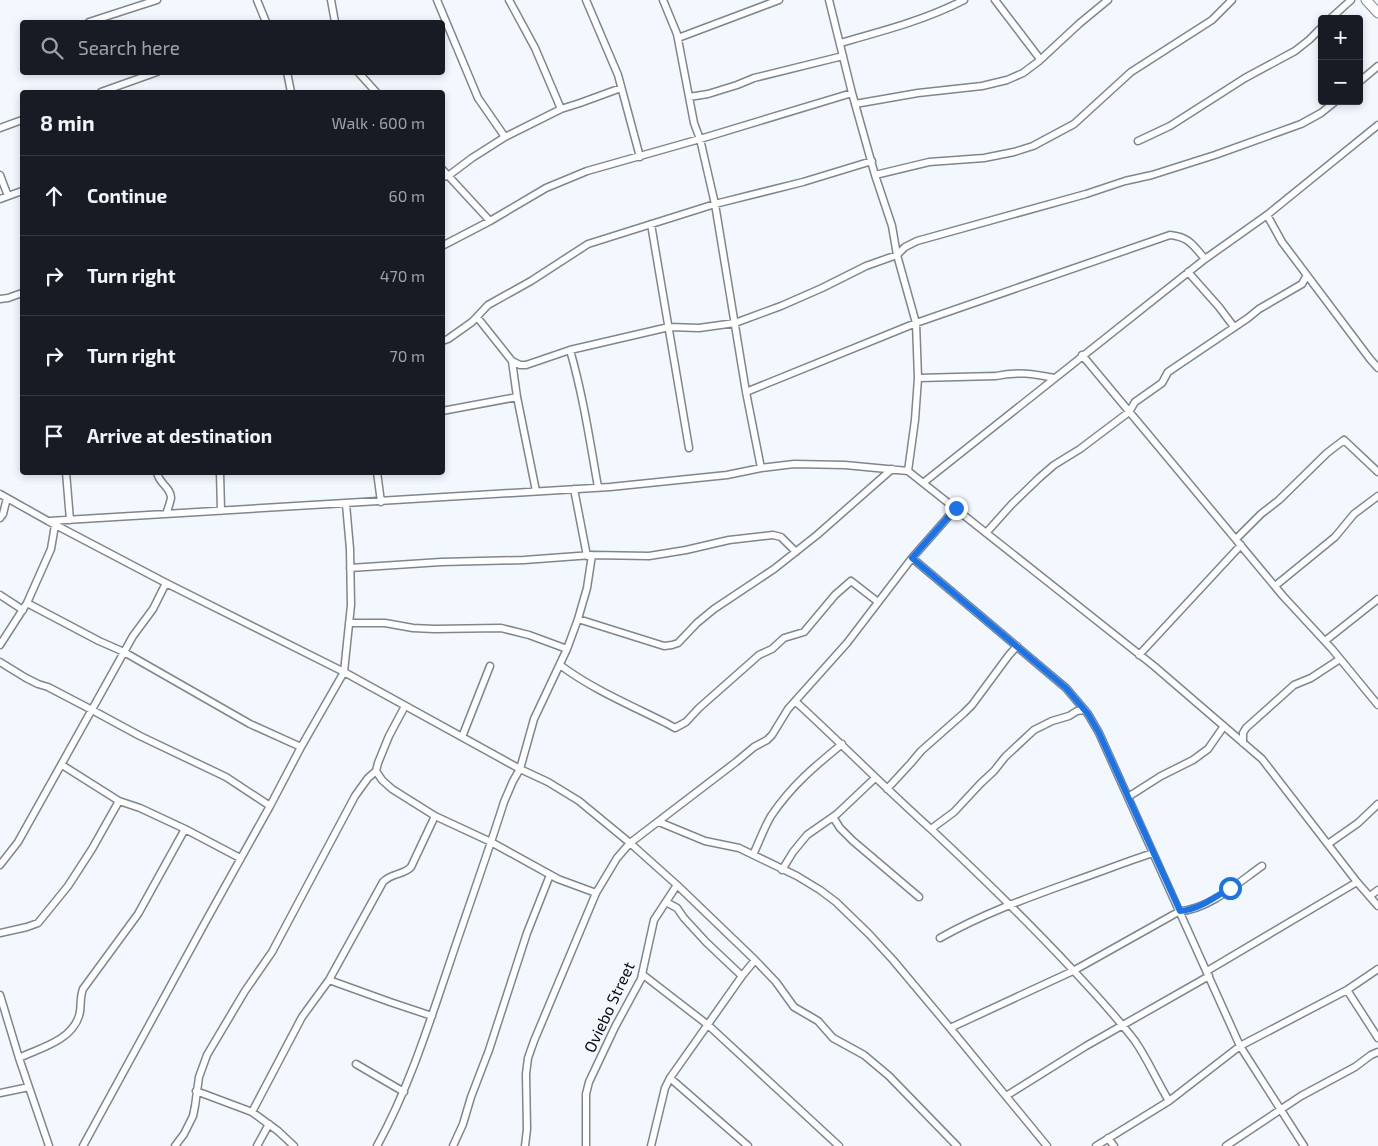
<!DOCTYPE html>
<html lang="en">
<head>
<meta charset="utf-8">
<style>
	body { margin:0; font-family:"Exo 2",sans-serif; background:#20242c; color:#f1f3f6 }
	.controls { position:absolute; right:15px; top:15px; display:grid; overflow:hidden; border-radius:5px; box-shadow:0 2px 8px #0003 }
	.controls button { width:45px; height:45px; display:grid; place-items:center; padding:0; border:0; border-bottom:1px solid #363941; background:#171b24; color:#f1f3f6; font:25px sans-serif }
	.stop { position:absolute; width:15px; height:15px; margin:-11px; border:4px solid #1a73e8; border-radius:50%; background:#fff }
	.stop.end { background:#1a73e8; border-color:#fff; box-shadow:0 1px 5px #0008 }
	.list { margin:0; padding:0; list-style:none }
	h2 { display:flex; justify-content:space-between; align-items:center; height:65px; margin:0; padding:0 20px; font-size:21px }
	h2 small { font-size:16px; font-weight:400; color:#9ea1a6 }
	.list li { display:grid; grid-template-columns:32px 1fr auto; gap:15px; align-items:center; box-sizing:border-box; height:80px; padding:0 20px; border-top:1px solid #363941 }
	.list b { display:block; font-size:19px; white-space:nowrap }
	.list em { font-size:16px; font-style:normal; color:#9ea1a6 }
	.icon { flex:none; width:28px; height:28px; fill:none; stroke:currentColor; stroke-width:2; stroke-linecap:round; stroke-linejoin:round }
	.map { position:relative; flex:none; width:1378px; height:1146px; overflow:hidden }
	.search { position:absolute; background:#171b24; box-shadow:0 2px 8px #0003; left:20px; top:20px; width:425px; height:55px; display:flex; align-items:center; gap:12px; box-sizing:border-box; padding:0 18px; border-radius:5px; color:#9ea1a6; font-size:19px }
	.panel { position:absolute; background:#171b24; box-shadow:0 2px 8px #0003; left:20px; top:90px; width:425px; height:385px; border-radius:5px }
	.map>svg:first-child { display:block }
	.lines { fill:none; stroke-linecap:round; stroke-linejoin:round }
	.minor-casing { stroke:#7e868e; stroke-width:9 }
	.tertiary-casing { stroke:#7e868e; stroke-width:11 }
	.minor { stroke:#fff; stroke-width:6 }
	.tertiary { stroke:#fff; stroke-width:9 }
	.route { stroke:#1a73e8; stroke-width:6 }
	.labels { text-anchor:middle; stroke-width:5; stroke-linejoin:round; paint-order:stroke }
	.street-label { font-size:16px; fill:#0a0d10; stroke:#f3f8fe }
</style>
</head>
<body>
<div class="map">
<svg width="1378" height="1146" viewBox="0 0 1378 1146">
	<rect width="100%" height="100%" fill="#f3f8fe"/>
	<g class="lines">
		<g class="minor-casing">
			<path id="minor" d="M257 0 266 22
				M331 0 335 22
				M437 0 478 98 505 137
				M586 0 618 75 640 157
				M663 0 677 34 694 123 700 139 715 204 746 392 761 468
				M829 0 852 93 875 175 892 226 897 255 916 323 918 378 915 420 908 471 1154 666 1262 759 1357 882 1378 906
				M995 0 1040 59
				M1330 19 1351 0
				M89 22 157 0
				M678 38 779 0
				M840 43C883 31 925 20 964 0
				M287 72 291 92
				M358 72 376 92
				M1359 82 1378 66
				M101 92 157 72
				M689 97 708 94 737 85 754 78 843 56
				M855 104 918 93 982 86 1007 80 1023 73 1039 61 1080 23 1108 0
				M561 109 580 103 621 88
				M0 128 22 120
				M1138 141 1170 126 1245 78 1295 51 1309 40 1322 27
				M442 169 490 221
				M0 175 8 196
				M875 175 929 162 984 158 1014 152 1033 146 1074 124 1131 72 1212 20 1232 0
				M442 177 448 176 472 158 505 137 561 109 535 48 509 0
				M0 199 22 191
				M1267 215 1282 242 1370 359 1378 368
				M651 224 689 448
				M442 246 490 221 546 188 587 171 700 139 852 93
				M1188 272 1219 307 1234 327
				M0 299 8 298 22 293
				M477 317 512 361 520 365H526L570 350 669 327 699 328 735 323 781 306 822 288 866 266 897 255 905 247 917 241 1086 194 1125 181 1152 175 1215 155 1301 124 1321 113 1336 101
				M442 341 448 339 472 322 488 305 531 281 588 244 715 204 803 182 872 161
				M570 350C583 395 590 442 598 487
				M1082 355 1283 596 1332 649 1378 705
				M512 361 517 397 536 491
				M918 378 996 376C1016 371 1035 374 1054 378
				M746 392 916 323 1170 235C1189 237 1193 245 1205 259
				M442 411 517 397
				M66 472 70 520
				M157 472C158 483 171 487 171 498 170 503 168 509 166 514
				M220 472 221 511
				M377 472 381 502
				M923 483 1205 259 1267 215 1378 125
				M574 489 587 556
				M0 494 48 521 166 583 344 672 520 769 548 782 579 801 630 843 677 885 755 960 776 982 794 1007 818 1021 833 1038 864 1055 889 1076 957 1146
				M0 518 3 514 7 498
				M49 521 610 487 727 475 761 468 794 464 845 465 908 471
				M986 533 1012 504 1039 478 1054 465 1080 449 1129 412 1135 402 1162 383 1168 372 1248 318 1259 309 1302 284 1307 275
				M1236 539 1261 514 1279 500 1327 453 1344 440 1378 472
				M592 555 649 556 686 550 729 540 773 535 781 537 796 552
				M912 558 1066 688 1088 714 1099 733 1240 1046 1304 1146
				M350 568 441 562 524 560 592 555 587 588 578 619
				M1275 586 1335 537 1354 514 1378 496
				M0 595 23 610
				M27 603 99 641 124 652 250 724 301 747
				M349 623H385L413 628 434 629 501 628 529 635 567 649
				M1325 641 1378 599
				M0 645 27 603 51 549 55 525
				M1139 655 1241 545
				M0 662 26 678 38 684 48 687 92 710 140 736 226 777 270 806
				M560 665C592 689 630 705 666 723L675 728 686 722 699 708 759 655 772 649 784 638 804 632 835 595 851 581 878 602
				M795 701C842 744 886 789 933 831 981 876 1028 922 1073 970 1094 993 1116 1016 1135 1041 1148 1060 1157 1081 1169 1101
				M405 706 389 736 378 763 376 771 382 780 392 789 435 816 491 842 558 879 596 893
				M462 737 490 666
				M1243 743V733L1246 728 1294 685 1311 678 1340 659
				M62 765 119 801 140 808 185 829 240 858
				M887 789 911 763 921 751 964 713 972 705 1009 655 1017 646
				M1128 797 1161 776 1193 760 1208 749 1224 726
				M833 817 840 828 853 841 919 897
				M659 822 705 841 739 848 797 876 820 890 836 902 869 934 893 960 950 1028 1047 1146
				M931 829 954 812 981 783 994 771 1005 757 1034 730 1052 721 1069 716 1077 711 1085 710
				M1328 844 1358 823 1378 804
				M753 855C759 842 764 828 771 816 792 785 814 767 842 744
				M0 865 18 842 133 636 153 609 166 583
				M782 870 793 852 807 835 837 814 875 778
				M1370 896 1378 890
				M666 902 677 908 684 918 706 942 742 976
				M0 933 27 927 38 923 68 886 92 849 119 801
				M940 938C984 913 1030 897 1077 880 1103 871 1128 861 1153 853
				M1207 971 1357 882
				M642 974 708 1025 839 1146
				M329 980 390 1002 432 1016
				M1347 990 1378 1038
				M0 995 19 1058 49 1146
				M950 1028 1073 971 1180 911C1208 910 1239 882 1262 866
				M19 1058C40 1048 71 1041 79 1016 82 1007 79 1000 83 989L138 914 185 829
				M356 1064 404 1092
				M670 1078 748 1146
				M196 1091 252 1112 278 1131 294 1146
				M0 1093 29 1087
				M1006 1096 1086 1046 1209 976
				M252 1112 302 1017 329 980 383 882C391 873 404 875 411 867L435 816
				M1108 1138 1114 1146
				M83 1146 207 919 270 806 301 747 344 672 351 605 350 549 346 504
				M175 1146 184 1134 193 1116 195 1106 199 1077 207 1055 245 991 272 952 355 796 368 778 376 771
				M257 1146 269 1124
				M377 1146C409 1088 429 1024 450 962 468 908 487 856 504 802L513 781 520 769 534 719 567 649 578 619 664 646 672 645 678 643 697 623 714 609 774 569 817 535 892 469
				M453 1146 463 1124 471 1097 489 1050 527 933 550 875
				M525 1146 527 1129 526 1074 528 1058 534 1041 596 893 617 858 630 843 736 762 754 747 767 740 772 735 788 709 847 643 912 558 956 508
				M586 1146V1094L589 1082 615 1027 641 979 654 920 677 885
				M651 1146 665 1088 670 1078 742 976 755 960
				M1096 1146 1169 1101 1240 1046 1347 990 1378 969
				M1226 1146 1301 1096 1355 1067 1371 1055 1378 1052"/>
		</g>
		<g class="tertiary-casing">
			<path id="tertiary" d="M1366 0 1378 13"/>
		</g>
		<use href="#minor" class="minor"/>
		<use href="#tertiary" class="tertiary"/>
	</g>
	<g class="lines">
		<path class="route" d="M956 508 912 558 1066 688 1088 714 1099 733 1180 911C1198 910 1214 898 1230 888"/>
	</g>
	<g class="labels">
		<g class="street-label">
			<text transform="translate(609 1007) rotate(-65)" y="6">Oviebo Street</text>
		</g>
	</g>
</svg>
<div class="controls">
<button>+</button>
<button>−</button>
</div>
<div class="stop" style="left:1230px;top:888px"></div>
<div class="stop end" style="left:956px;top:508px"></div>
<div class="search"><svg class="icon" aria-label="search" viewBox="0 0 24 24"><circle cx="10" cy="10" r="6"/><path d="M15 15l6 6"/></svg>Search here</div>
<section class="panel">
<h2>8 min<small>Walk · 600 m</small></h2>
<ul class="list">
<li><svg class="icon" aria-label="ahead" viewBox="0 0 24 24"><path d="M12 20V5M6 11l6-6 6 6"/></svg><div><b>Continue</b></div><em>60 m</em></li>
<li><svg class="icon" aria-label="right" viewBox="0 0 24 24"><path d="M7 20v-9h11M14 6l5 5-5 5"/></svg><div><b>Turn right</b></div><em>470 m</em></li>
<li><svg class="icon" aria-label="right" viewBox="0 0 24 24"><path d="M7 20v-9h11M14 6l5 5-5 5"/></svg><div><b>Turn right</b></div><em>70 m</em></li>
<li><svg class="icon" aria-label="arrive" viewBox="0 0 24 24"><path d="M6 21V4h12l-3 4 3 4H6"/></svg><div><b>Arrive at destination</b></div></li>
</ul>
</section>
</div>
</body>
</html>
